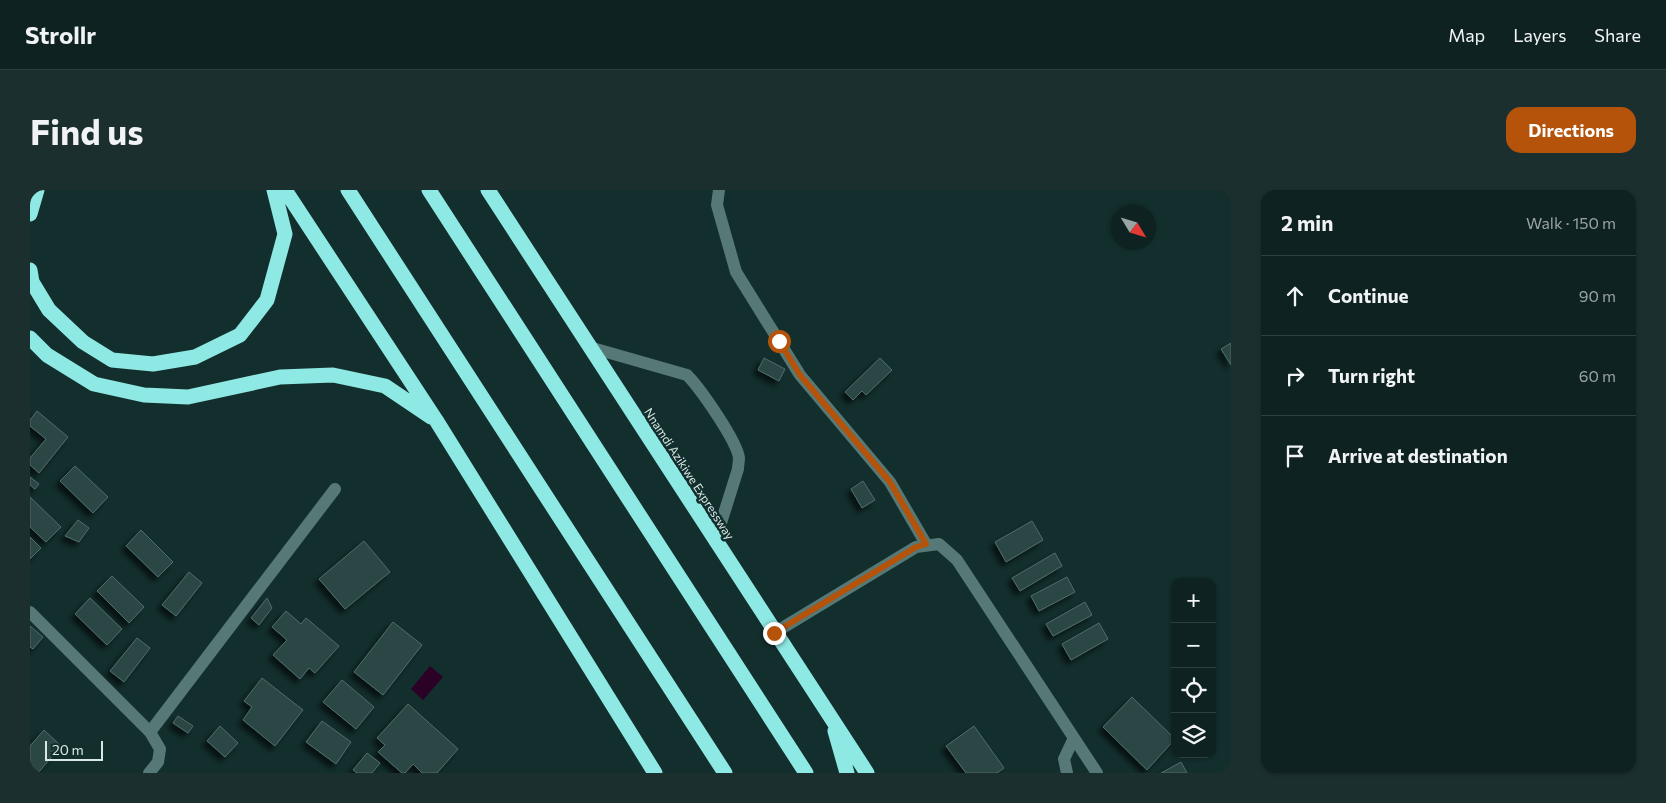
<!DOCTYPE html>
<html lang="en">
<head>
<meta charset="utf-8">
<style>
	body { margin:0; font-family:Commissioner,sans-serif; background:#1c2f2f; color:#f1f3f6 }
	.controls { position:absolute; right:15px; bottom:15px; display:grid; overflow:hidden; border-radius:10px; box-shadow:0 1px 4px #0004 }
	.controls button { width:45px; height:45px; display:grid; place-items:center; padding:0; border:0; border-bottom:1px solid #2e3f40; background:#0e2222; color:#f1f3f6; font:25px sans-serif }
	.compass { position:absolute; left:1081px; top:15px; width:45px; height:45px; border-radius:50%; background:#0e2222; box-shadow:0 1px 4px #0004; rotate:128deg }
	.scale { position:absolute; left:15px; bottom:12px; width:58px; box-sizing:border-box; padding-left:5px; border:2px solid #d8e8e6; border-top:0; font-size:14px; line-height:18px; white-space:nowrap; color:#d8e8e6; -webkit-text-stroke:4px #122e2d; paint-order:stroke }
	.stop { position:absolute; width:15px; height:15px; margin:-11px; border:4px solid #b45309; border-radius:50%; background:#fff }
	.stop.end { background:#b45309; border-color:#fff; box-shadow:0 1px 5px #0008 }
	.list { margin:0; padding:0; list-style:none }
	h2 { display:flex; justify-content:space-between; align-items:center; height:65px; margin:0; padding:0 20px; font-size:21px }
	h2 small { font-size:16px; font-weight:400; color:#9ba4a5 }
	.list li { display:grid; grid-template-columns:32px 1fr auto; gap:15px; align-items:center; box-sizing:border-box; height:80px; padding:0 20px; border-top:1px solid #2e3f40 }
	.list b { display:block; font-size:19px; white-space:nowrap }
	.list em { font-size:16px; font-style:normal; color:#9ba4a5 }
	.icon { flex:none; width:28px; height:28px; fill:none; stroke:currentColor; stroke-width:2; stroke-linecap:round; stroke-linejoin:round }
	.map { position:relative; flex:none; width:1201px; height:583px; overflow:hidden; border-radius:15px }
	header { display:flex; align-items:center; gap:30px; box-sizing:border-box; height:70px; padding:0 25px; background:#0e2222; border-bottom:1px solid #2e3f40 }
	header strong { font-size:24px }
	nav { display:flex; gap:28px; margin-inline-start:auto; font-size:18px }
	.intro { display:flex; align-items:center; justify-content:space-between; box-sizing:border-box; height:120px; padding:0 30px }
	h1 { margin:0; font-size:35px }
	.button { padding:12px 22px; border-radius:15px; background:#b45309; color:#fff; font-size:18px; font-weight:700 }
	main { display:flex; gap:30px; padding:0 30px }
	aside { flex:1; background:#0e2222; border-radius:15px; box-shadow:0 1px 4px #0004 }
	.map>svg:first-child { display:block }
	.water { fill:#2c0126 }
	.building { fill:#2a4644; stroke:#506d6b; filter:url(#shadow) }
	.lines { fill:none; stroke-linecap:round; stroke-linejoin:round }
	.minor { stroke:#567876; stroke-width:12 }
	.highway { stroke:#8ee8e3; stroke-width:15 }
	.route { stroke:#b45309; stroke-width:6 }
	.labels { text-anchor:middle; stroke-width:5; stroke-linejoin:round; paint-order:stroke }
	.street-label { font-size:12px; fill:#d8e8e6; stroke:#122e2d }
</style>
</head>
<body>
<header>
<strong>Strollr</strong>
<nav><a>Map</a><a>Layers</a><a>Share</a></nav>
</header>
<div class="intro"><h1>Find us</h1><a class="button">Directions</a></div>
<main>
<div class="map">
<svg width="1201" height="583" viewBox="0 0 1201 583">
	<defs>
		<filter id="shadow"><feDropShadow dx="-4.5" dy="4.5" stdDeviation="2.5" flood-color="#0009"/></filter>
	</defs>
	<rect width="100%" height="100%" fill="#122e2d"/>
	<path class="water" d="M400 476 413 487 393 510 381 499Z"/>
	<path class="building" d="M1201 153V175L1191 159Z
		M734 168 755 179 749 191 728 180Z
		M850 168 862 180 836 205 832 201 823 210 815 202Z
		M7 221 38 247 9 283 0 275V268L16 249 0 236V230Z
		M45 276 78 307 63 323 30 291Z
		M0 287 9 294 5 299 0 295Z
		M833 291 845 310 832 318 821 299Z
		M0 307 31 337 16 352 0 337Z
		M48 330 59 338 49 352 35 346Z
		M1002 331 1013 350 976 372 965 352Z
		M111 340 143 372 128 387 96 356Z
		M0 347 11 358 0 369Z
		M334 351 360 382 315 419 289 389Z
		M1025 363 1032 376 990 401 982 388Z
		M159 382 172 393 146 426 132 415Z
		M82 386 114 417 99 433 67 401Z
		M1037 387 1045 402 1009 421 1001 406Z
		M60 408 92 439 77 455 45 424Z
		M237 408 242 418 229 435 221 428Z
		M1055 412 1062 425 1023 446 1016 434Z
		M256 421 271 434 276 428 309 456 285 483 279 478 270 489 243 465 257 450 242 437Z
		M363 432 392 455 353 505 324 482Z
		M1069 433 1078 449 1041 470 1032 454Z
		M0 436 13 447 3 459 0 457Z
		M107 448 120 458 94 492 80 481Z
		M232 488 273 520 245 556 213 530 222 517 214 511Z
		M312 490 344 517 326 539 293 512Z
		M1102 507 1145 549 1117 580 1073 537Z
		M378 514 428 559 407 583H392L383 574 375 583H372L348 562 355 555 347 548Z
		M148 526 163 536 158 543 143 533Z
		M292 531 321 552 306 574 276 552Z
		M190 536 208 553 195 567 177 551Z
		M944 536 974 578 967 583H936L916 556Z
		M14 540 31 556 8 583H0V556Z
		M337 563 350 573 342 583H327L323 580Z
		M1151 572 1157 583H1131Z"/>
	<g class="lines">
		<path class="minor" d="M689 0 687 15 706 82 770 185 860 292 896 354
			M559 157 657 185C670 198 707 251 709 268 709 271 708 276 708 279L685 352
			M0 422 120 542 130 559 128 572 119 583
			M744 443 886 357 909 354 927 370 1067 583
			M120 542 305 299
			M1037 583 1034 569 1043 550"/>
		<path class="highway" d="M255 0 406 230 625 583
			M318 0 695 583
			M399 0 776 583
			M458 0 837 583
			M0 24 7 0
			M0 80 2 92 19 120 53 152 82 170 123 174 165 167 210 145 237 110 255 44 244 0
			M0 148 17 165 64 194 114 205 158 207 250 187 303 185 355 196 401 227
			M805 541 817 583"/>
	</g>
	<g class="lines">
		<path class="route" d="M744 443 886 357 896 354 860 292 770 185 749 151"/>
	</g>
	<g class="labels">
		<g class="street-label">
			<text transform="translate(659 284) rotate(57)" y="4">Nnamdi Azikiwe Expressway</text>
		</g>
	</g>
</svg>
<div class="controls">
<button>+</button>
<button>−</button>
<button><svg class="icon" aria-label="locate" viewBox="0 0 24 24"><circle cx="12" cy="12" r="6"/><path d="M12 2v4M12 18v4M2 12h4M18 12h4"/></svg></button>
<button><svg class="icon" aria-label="layers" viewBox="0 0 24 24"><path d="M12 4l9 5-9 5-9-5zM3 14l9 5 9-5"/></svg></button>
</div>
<svg class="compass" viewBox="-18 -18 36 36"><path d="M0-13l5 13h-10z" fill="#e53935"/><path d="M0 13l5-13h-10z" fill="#9ba4a5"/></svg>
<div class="scale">20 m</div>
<div class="stop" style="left:749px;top:151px"></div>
<div class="stop end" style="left:744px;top:443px"></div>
</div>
<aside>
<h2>2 min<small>Walk · 150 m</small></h2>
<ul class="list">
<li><svg class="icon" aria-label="ahead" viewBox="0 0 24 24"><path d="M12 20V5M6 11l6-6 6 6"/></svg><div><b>Continue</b></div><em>90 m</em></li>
<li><svg class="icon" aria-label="right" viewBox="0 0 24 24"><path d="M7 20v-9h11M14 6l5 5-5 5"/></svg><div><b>Turn right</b></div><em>60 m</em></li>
<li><svg class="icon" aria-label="arrive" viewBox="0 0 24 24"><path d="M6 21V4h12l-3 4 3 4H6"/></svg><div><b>Arrive at destination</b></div></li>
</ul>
</aside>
</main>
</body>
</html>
